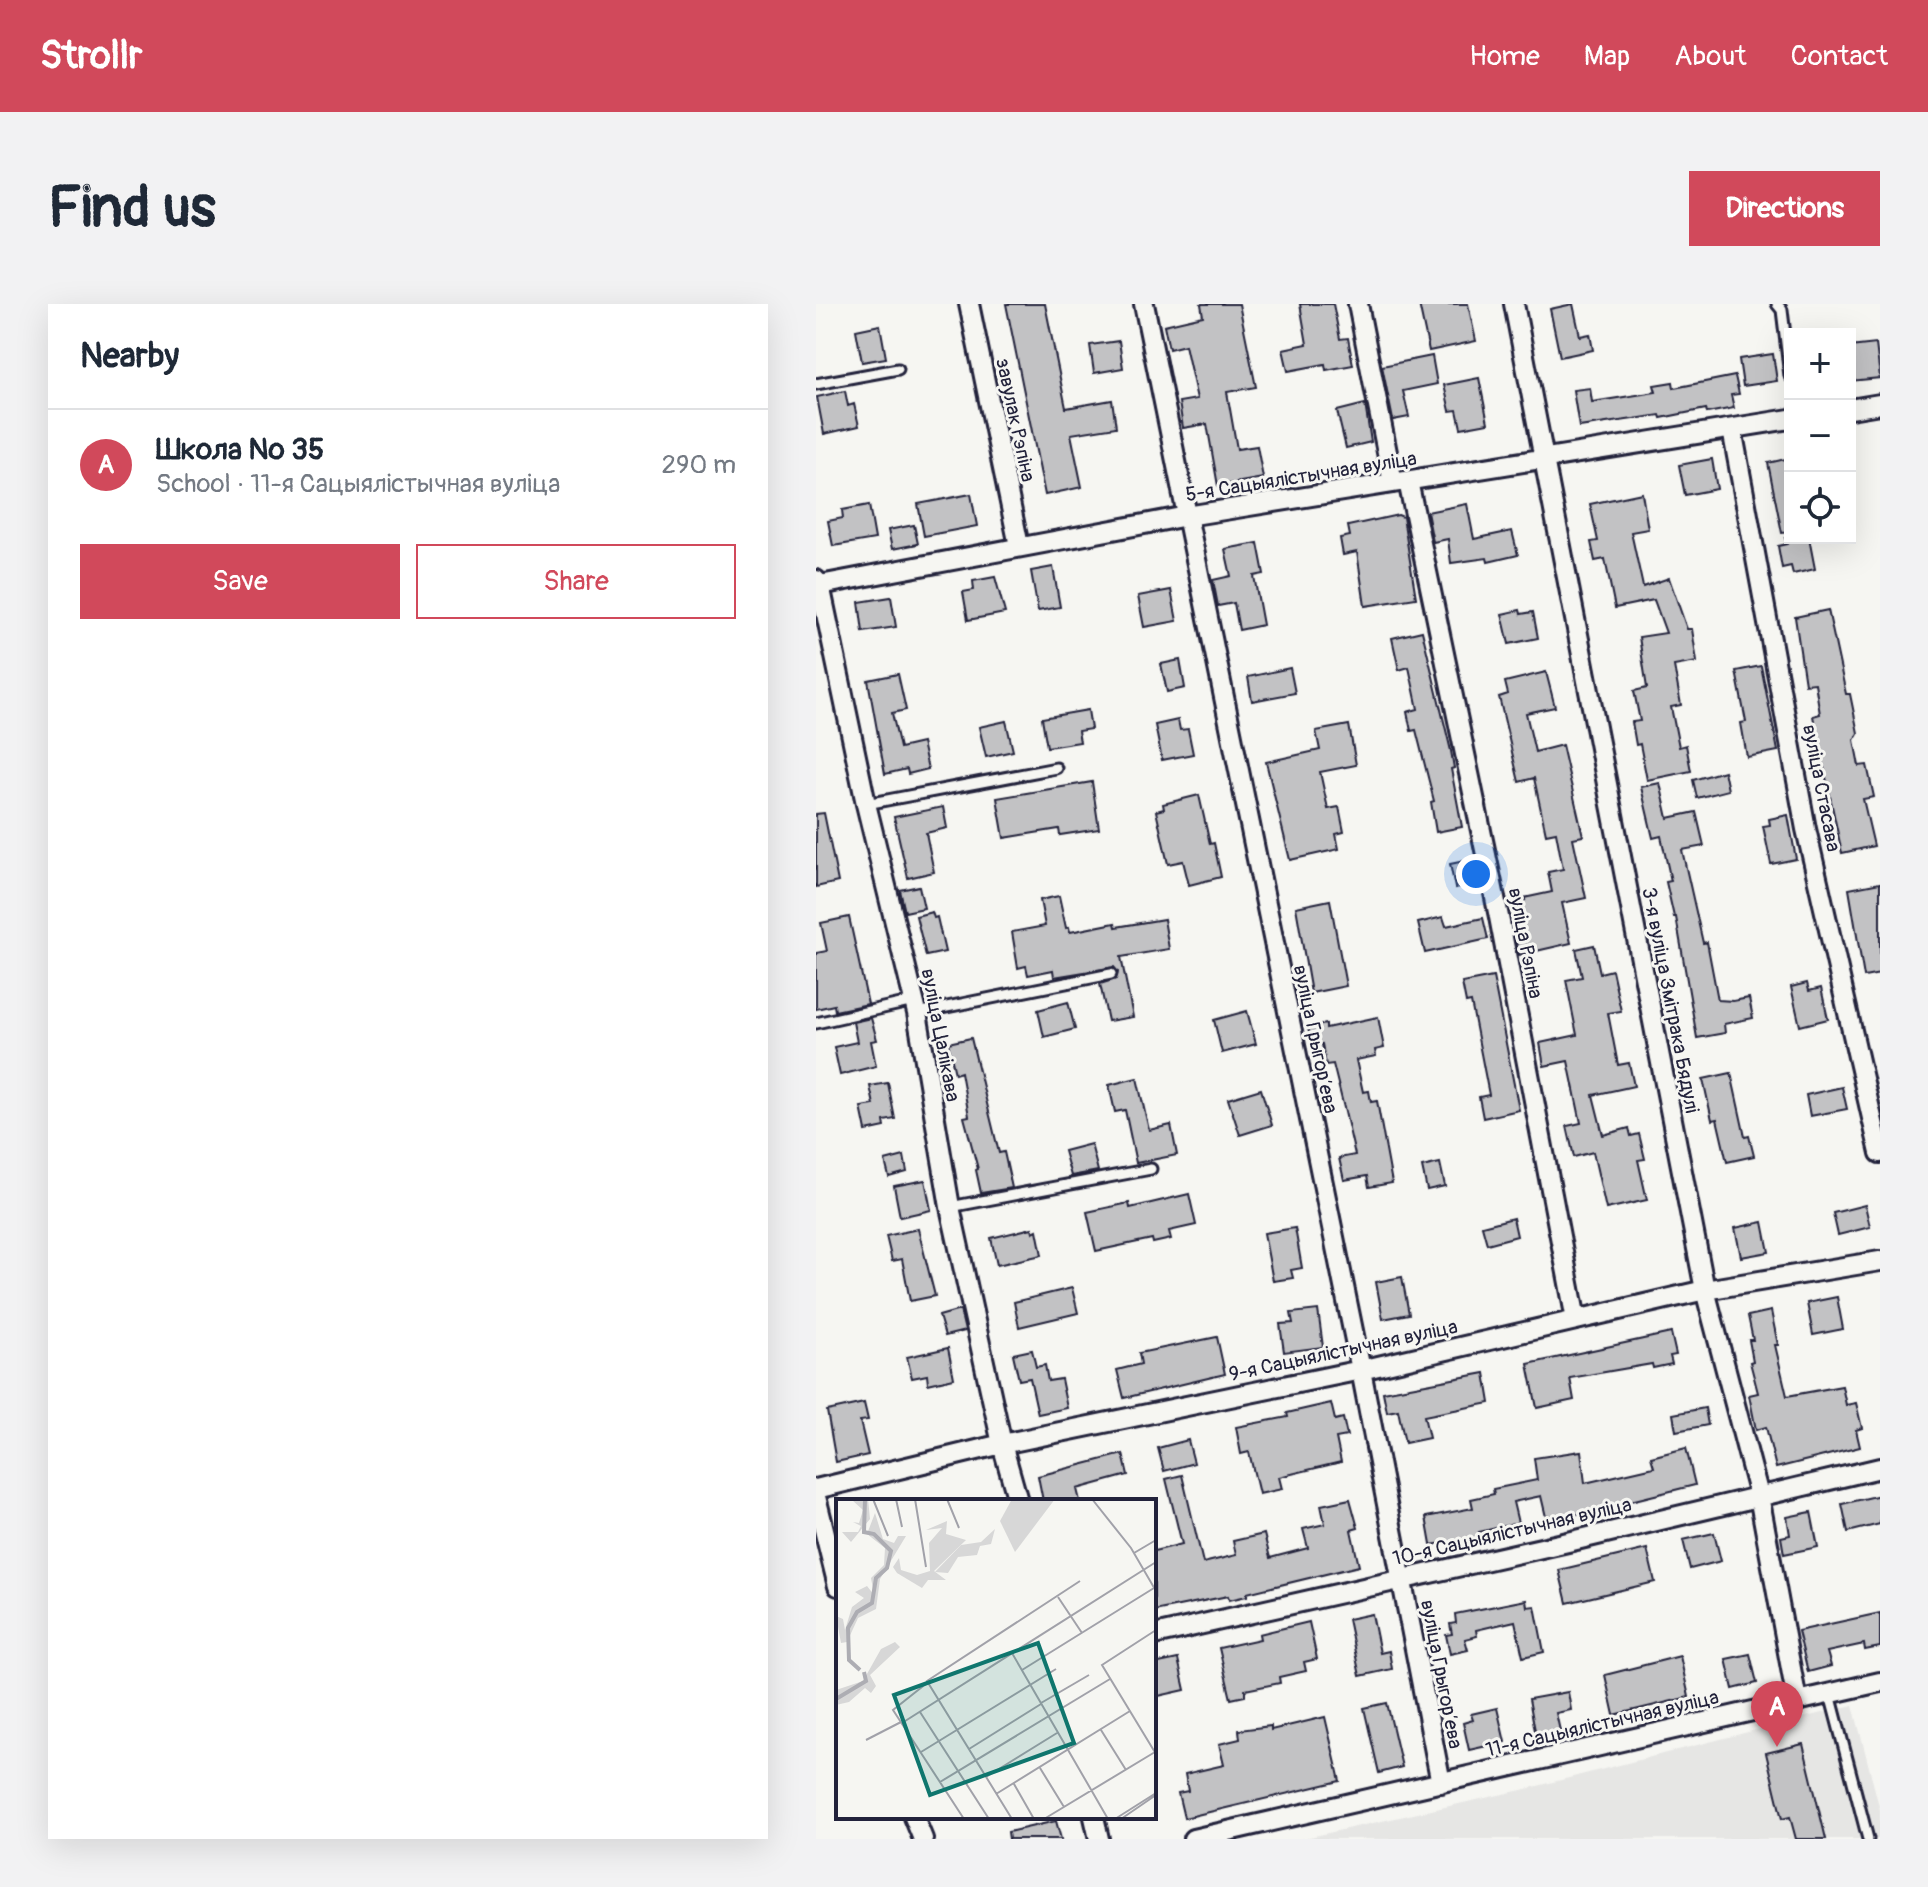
<!DOCTYPE html>
<html lang="en">
<head>
<meta charset="utf-8">
<style>
	body { margin:0; font-family:Pangolin,sans-serif; background:#f2f2f3; color:#1f2937 }
	.controls { position:absolute; right:24px; top:24px; display:grid; overflow:hidden; border-radius:0px; box-shadow:0 8px 32px #0002 }
	.controls button { width:72px; height:72px; display:grid; place-items:center; padding:0; border:0; border-bottom:2px solid #e0e1e3; background:#fff; color:#1f2937; font:40px sans-serif }
	.you { position:absolute; left:660px; top:570px; width:28px; height:28px; margin:-20px; border:6px solid #fff; border-radius:50%; background:#1a73e8; box-shadow:0 0 0 12px #1a73e833 }
	.badge { display:grid; place-items:center; width:52px; height:52px; border-radius:50%; background:#d1495b; color:#fff; font-size:26px; font-weight:700 }
	.pin { position:absolute; translate:-50% -66px; filter:drop-shadow(0 2px 4px #0008) }
	.pin::after { content:''; position:absolute; top:42px; width:28px; height:24px; background:inherit; clip-path:polygon(0 0,100% 0,50% 100%) }
	.list { margin:0; padding:0; list-style:none }
	h2 { display:flex; justify-content:space-between; align-items:center; height:104px; margin:0; padding:0 32px; font-size:34px }
	h2 small { font-size:26px; font-weight:400; color:#747a83 }
	.list li { display:grid; grid-template-columns:52px 1fr auto; gap:24px; align-items:center; box-sizing:border-box; height:112px; padding:0 32px; border-top:2px solid #e0e1e3 }
	.list b { display:block; font-size:30px; white-space:nowrap }
	.list p { margin:0; font-size:26px; white-space:nowrap; color:#747a83 }
	.list em { font-size:26px; font-style:normal; color:#747a83 }
	.actions { display:flex; gap:16px; padding:24px 32px }
	.actions a { flex:1; padding:18px 0; border:2px solid #d1495b; border-radius:0px; text-align:center; font-size:28px; color:#d1495b }
	.actions .main { background:#d1495b; color:#fff }
	.icon { flex:none; width:44px; height:44px; fill:none; stroke:currentColor; stroke-width:2; stroke-linecap:round; stroke-linejoin:round }
	.map { position:relative; flex:none; width:1064px; height:1535px; overflow:hidden; border-radius:0px }
	header { display:flex; align-items:center; gap:48px; box-sizing:border-box; height:112px; padding:0 40px; background:#d1495b; color:#fff }
	header strong { font-size:38px }
	nav { display:flex; gap:44px; margin-inline-start:auto; font-size:28px }
	.intro { display:flex; align-items:center; justify-content:space-between; box-sizing:border-box; height:192px; padding:0 48px }
	h1 { margin:0; font-size:56px }
	.button { padding:20px 36px; border-radius:0px; background:#d1495b; color:#fff; font-size:28px; font-weight:700 }
	main { display:flex; gap:48px; padding:0 48px }
	aside { flex:1; background:#fff; border-radius:0px; box-shadow:0 8px 32px #0002 }
	.map>svg:first-child { display:block }
	.built { fill:#e6e6e4 }
	.building { fill:#c2c2c4; stroke:#22223b; stroke-width:2 }
	.lines { fill:none; stroke-linecap:round; stroke-linejoin:round }
	.lane-casing { stroke:#22223b; stroke-width:15 }
	.street-casing { stroke:#22223b; stroke-width:24 }
	.lane { stroke:#f6f6f2; stroke-width:9 }
	.street { stroke:#f6f6f2; stroke-width:18 }
	.labels { text-anchor:middle; stroke-width:6; stroke-linejoin:round; paint-order:stroke }
	.street-label { font-size:20px; fill:#22223b; stroke:#f6f6f2 }
	.inset-river { fill:none; stroke:#adadb3; stroke-width:4 }
	.inset-road { fill:none; stroke:#a1a1a9; stroke-width:2 }
	.view { fill:#0f766e; fill-opacity:0.15; stroke:#0f766e; stroke-width:4 }
	.inset-edge { fill:none; stroke:#22223b; stroke-width:4 }
</style>
</head>
<body>
<header>
<strong>Strollr</strong>
<nav><a>Home</a><a>Map</a><a>About</a><a>Contact</a></nav>
</header>
<div class="intro"><h1>Find us</h1><a class="button">Directions</a></div>
<main>
<aside>
<h2>Nearby<small></small></h2>
<ul class="list">
<li><span class="badge">A</span><div><b>Школа № 35</b><p>School · 11-я Сацыялістычная вуліца</p></div><em>290 m</em></li>
</ul>
<div class="actions"><a class="main">Save</a><a>Share</a></div>
</aside>
<div class="map">
<svg width="1064" height="1535" viewBox="0 0 1064 1535">
	<rect width="100%" height="100%" fill="#f6f6f2"/>
	<filter id="ink" filterUnits="userSpaceOnUse"><feTurbulence type="fractalNoise" baseFrequency=".0125" numOctaves="2"/><feDisplacementMap in="SourceGraphic" scale="16" xChannelSelector="R" yChannelSelector="G"/><feConvolveMatrix kernelMatrix="1 2 1 2 8 2 1 2 1" color-interpolation-filters="sRGB"/></filter>
	<g filter="url(#ink)">
		<path class="built" d="M1037 1401 1064 1506V1535H485L710 1485Z"/>
		<path class="building" d="M190 0H229L250 104 296 96 300 123 255 130 266 183 229 191Z
			M385 0H423L440 83 411 88 421 145 441 142 447 174 402 182 391 120 367 124 363 98 381 95 369 41 353 45 348 21 387 12Z
			M484 0H517L524 35 532 34 537 61 510 66 509 60 472 67 467 45 491 40Z
			M603 0H652L660 37 613 47Z
			M757 0 764 32 774 30 777 46 744 53 734 5Z
			M64 21 70 54 46 58 40 26Z
			M303 37 307 64 278 69 274 41Z
			M1060 40 1064 74 1034 77V43Z
			M957 50 961 77 927 82 923 55Z
			M616 52 621 80 587 87 593 113 577 116 566 62Z
			M919 72 923 90 915 91 918 104 891 109 890 105 845 114 844 111 763 123 757 86 774 84 776 98 840 88 838 81 857 78 858 84Z
			M663 74 672 119 645 124 641 106 634 107 628 81Z
			M29 87 32 102 38 100 43 122 8 130 1 93Z
			M549 100 555 138 530 144 521 107Z
			M974 154V228L966 229 952 159Z
			M896 155 901 185 869 191 863 161Z
			M826 189 832 225 815 228 827 283 853 274 871 325H876L881 358 858 362 865 401 855 403 863 443 870 441 875 467 831 476 824 440 820 441 816 418 824 417 818 387 831 384 823 333 850 329 838 296 799 304 789 255 779 257 775 238 782 237 774 200Z
			M155 190 161 222 108 232 102 200Z
			M651 200 658 235 696 227 702 251 672 258 671 254 635 259 632 235 617 238 611 208Z
			M53 201 59 235 17 242 12 217 27 214 26 206Z
			M582 211 587 213 600 294 549 302 541 248 527 251 524 234 534 232 532 222Z
			M98 221 102 240 76 245 72 226Z
			M969 234H993L999 265 977 270 975 262 966 264 962 242 971 240Z
			M442 239 448 270 438 272 447 321 423 326 418 299 402 302 397 276 415 272 409 245Z
			M237 263 244 303 222 307 215 267Z
			M179 273 189 309 152 316 147 288 158 286 157 277Z
			M355 286 361 317 328 323 322 292Z
			M75 293 80 323 47 328 43 298Z
			M704 306 705 310 717 308 722 334 693 340 686 310Z
			M1012 306 1030 390H1034L1042 429 1038 436 1043 462 1051 461 1058 493 1047 495 1058 542 1026 549 997 412 1004 410 999 379 989 380 979 313Z
			M606 327 635 447 638 464 635 465 646 523 620 528 615 498 618 497 600 426 595 427 591 408 602 405 593 363 583 366 576 334Z
			M364 356 369 384 351 388 345 360Z
			M945 362 962 447 931 453 925 419 930 418 920 367Z
			M474 364 479 389 436 397 432 373Z
			M730 368 739 403 710 409 719 448 746 441 767 532 757 534 770 594 746 599 755 639 703 651 696 619 707 617 703 597 709 596 708 594 736 588 732 568 747 565 740 528 730 530 718 474 703 478 683 393 692 390 689 378Z
			M82 370 90 406 76 409 84 444 106 439 112 465 92 470 91 465 69 470 52 376Z
			M272 406 275 425 262 427 264 438 231 443 226 414Z
			M362 416 364 426 372 425 377 450 346 456 339 421Z
			M190 417 197 447 170 453 163 423Z
			M533 421 540 461 504 468 512 505 523 503 528 528 520 530 523 545 474 556 450 458 504 446 500 427Z
			M908 467 912 486 881 494 877 476Z
			M276 478 283 525 244 531 243 525 188 534 181 494Z
			M844 479 852 514 880 508 888 542 866 546 887 639 891 638 902 696 917 697 933 694 937 714 908 720 909 729 881 734 860 613H858L850 578 855 577 845 532 837 534 825 483Z
			M383 491 394 540 398 539 405 573 373 581 367 557 352 560 340 507 348 505 347 500Z
			M127 503 131 524 110 529 118 568 92 574 78 513Z
			M8 509 22 578 0 583V510Z
			M972 511 980 555 955 560 947 522 954 521 953 515Z
			M658 555 663 579 639 584 634 560Z
			M1064 579V670L1048 673 1033 585Z
			M103 582 108 604 89 608 84 586Z
			M243 592 250 624 253 623 254 628 299 619 300 623 348 615 353 645 305 653 317 713 292 717 284 680 300 675 302 668 298 663 238 673 237 666 212 671 210 662 202 664 196 628 229 622 224 596Z
			M514 596 530 682 495 689 480 603Z
			M116 608 118 614 121 613 129 648 110 652 100 612Z
			M33 613 52 700 19 707 18 701 0 705V649L11 647 5 619Z
			M627 613 630 622 667 614 672 635 609 649 602 619Z
			M778 641 784 669 796 666 805 707 792 709 802 761 813 759 818 782 777 791 787 831 813 824 815 832 823 830 829 855 822 856 831 896 790 905 777 848 758 853 751 822 765 819 752 757 728 762 724 739 761 731 750 676 766 673 760 645Z
			M677 673 703 806 667 814 663 793 673 791 655 698 650 699 646 679Z
			M991 679 993 687 1005 684 1012 715 984 722 975 683Z
			M252 698 259 725 228 733 222 706Z
			M431 707 440 740 406 749 398 716Z
			M562 713 568 744 559 746 560 752 540 756 547 788 553 787 555 798 561 797 576 879 553 883 551 872 528 876 523 854 539 851 529 808 517 760 510 761 506 740 496 742 492 724 510 720V724Z
			M55 714 61 736 55 737 60 762 24 771 18 743 41 738 37 718Z
			M155 734 183 849 188 848 196 884 165 889 160 866 162 865 148 813 153 812 145 768 139 770 132 739Z
			M915 769 929 833 933 832 938 852 911 858 901 815 896 816 887 775Z
			M321 774 333 826 355 821 361 851 320 859 309 806 299 808 293 781Z
			M72 779 79 815 68 817 69 823 50 827 45 803 58 801 54 782Z
			M1026 783 1031 805 994 812 990 791Z
			M445 785 456 821 424 831 412 795Z
			M275 840 282 867 255 872 248 847Z
			M88 852 91 868 73 873 69 857Z
			M624 859 629 882 611 886 606 863Z
			M109 876 115 906 84 913 78 882Z
			M373 890 380 921 353 927 355 935 337 939 336 935 280 947 271 908 313 899 314 904Z
			M1049 901 1054 923 1022 931 1017 909Z
			M697 914 701 932 671 940 666 922Z
			M947 918 953 948 925 953 919 924Z
			M216 924 217 928 221 926 226 951 181 961 175 934Z
			M479 924 486 964 475 966 477 974 457 977 448 929Z
			M102 925 119 992 94 997 86 955 76 957 70 932Z
			M586 973 593 1010 567 1015 560 978Z
			M256 984 262 1009 203 1023 198 998Z
			M1021 993 1027 1025 997 1031 991 999Z
			M144 1006 149 1027 129 1032 123 1012Z
			M502 1006 507 1043 468 1048 464 1020 477 1019 475 1009Z
			M955 1007 962 1041H959L971 1092 1026 1082 1030 1101 1040 1099 1046 1124 1040 1126 1044 1143 960 1164 950 1123 940 1126 933 1091 942 1089 934 1058 937 1057 933 1036H937L932 1012Z
			M855 1029 860 1051 854 1052 856 1060 837 1064 836 1060 754 1074 758 1096 721 1104 712 1060Z
			M401 1033 409 1070 308 1094 301 1066 325 1060 323 1049Z
			M132 1044 138 1074 112 1080 111 1071 96 1074 91 1053Z
			M216 1046 220 1063 229 1061 232 1077 245 1075 251 1104 222 1110 214 1074 203 1076 197 1050Z
			M669 1069 674 1099 608 1112 613 1134 589 1139 582 1106 571 1108 567 1088Z
			M48 1099 52 1116 44 1117 52 1151 20 1158 11 1107Z
			M515 1099 519 1116 527 1114 531 1132 520 1134 525 1158 463 1173 466 1185 443 1190 433 1148 425 1150 420 1123 472 1113 471 1109Z
			M889 1104 892 1121 860 1127 857 1110Z
			M372 1136 378 1159 348 1167 342 1144Z
			M870 1144 879 1181 742 1215 741 1211 730 1213 725 1192 697 1198 702 1219 663 1228 664 1233 615 1241 610 1213 657 1204 655 1195 678 1190 677 1185 721 1176 718 1154 765 1147 769 1179 838 1163 835 1153Z
			M307 1150 312 1171 261 1185 264 1197H227L222 1172Z
			M366 1171 387 1259 420 1251 417 1237 448 1230 454 1254 492 1244 487 1225 509 1220 505 1201 534 1195 542 1224 535 1226 543 1262 431 1289V1292L413 1296 412 1292 338 1307V1247L366 1240 350 1175Z
			M1064 1191V1220L1032 1228 1026 1200Z
			M995 1208 1002 1243 968 1250 965 1233 974 1231 971 1213Z
			M898 1229 905 1257 874 1265 867 1236Z
			M831 1245 839 1278 751 1299 743 1266Z
			M710 1296 711 1303 719 1302 728 1348 707 1353 699 1317 660 1326 661 1332 649 1335 652 1346 634 1350 630 1331 636 1330 634 1320 640 1319 639 1310Z
			M1064 1309V1343L1049 1346 1048 1340 1011 1348 1015 1362 992 1368 982 1327Z
			M556 1310 564 1349 573 1347 576 1365 544 1372 532 1315Z
			M493 1318 501 1355 488 1358 490 1367 463 1373 464 1379 429 1386V1392L415 1395 403 1344 444 1335 443 1330Z
			M934 1350 941 1379 917 1385 910 1355Z
			M864 1352 873 1393 798 1411 789 1371Z
			M362 1355 369 1386 338 1393V1360Z
			M752 1388 755 1406 740 1409 744 1427 720 1432 713 1395Z
			M571 1399 586 1463 563 1469 548 1404Z
			M681 1404 689 1438 653 1446 647 1419 657 1416 655 1410Z
			M509 1413 524 1477 368 1514 362 1489 372 1487 369 1470 408 1461 403 1440 424 1435 423 1426 455 1422V1426Z
			M987 1440 1010 1535H980L974 1513 966 1515 950 1449Z
			M240 1517 245 1535H193L192 1528Z"/>
		<g class="lines">
			<g class="lane-casing">
				<path id="lane" d="M961 0 966 6 974 72
					M0 80 82 65
					M50 500 240 464
					M101 709 295 670
					M0 719 98 697
					M134 903 335 865
					M1014 1390 1052 1535"/>
			</g>
			<g class="street-casing">
				<path id="street" d="M153 0 203 242
					M328 0 545 1066 625 1479
					M542 0 577 179
					M698 0 889 986 943 1192 981 1397
					M1034 105 1064 100
					M916 125 990 525 1064 849
					M592 177 683 613 760 1016
					M0 276 4 281 50 500 101 709 134 903 186 1140 202 1197
					M4 281 371 212 974 115
					M0 1185 186 1140 545 1066 889 986 1064 957
					M0 1193 22 1282
					M338 1331 752 1238 1064 1164
					M98 1513 107 1535
					M278 1513 283 1535
					M377 1535 1064 1378"/>
			</g>
			<use href="#lane" class="lane"/>
			<use href="#street" class="street"/>
		</g>
	</g>
	<g class="labels">
		<g class="street-label">
			<text transform="translate(200 116) rotate(78)" y="7">завулак Рэпіна</text>
			<text transform="translate(485 172) rotate(-9)" y="7">5-я Сацыялістычная вуліца</text>
			<text transform="translate(1006 484) rotate(79)" y="7">вуліца Стасава</text>
			<text transform="translate(710 639) rotate(79)" y="7">вуліца Рэпіна</text>
			<text transform="translate(855 696) rotate(79)" y="7">3-я вуліца Змітрака Бядулі</text>
			<text transform="translate(125 731) rotate(79)" y="7">вуліца Цалікава</text>
			<text transform="translate(500 735) rotate(78)" y="7">вуліца Грыгорʼева</text>
			<text transform="translate(527 1046) rotate(-12)" y="7">9-я Сацыялістычная вуліца</text>
			<text transform="translate(696 1227) rotate(-13)" y="7">10-я Сацыялістычная вуліца</text>
			<text transform="translate(626 1370) rotate(79)" y="7">вуліца Грыгорʼева</text>
			<text transform="translate(786 1419) rotate(-13)" y="7">11-я Сацыялістычная вуліца</text>
		</g>
	</g>
	<g transform="translate(20 1195)">
		<rect width="320" height="320" fill="#f6f6f2"/>
		<path d="M32 0 34 20 15 43 6 33H22L25 27 17 23 23 24 27 11 16 1ZM39 14 47 40 58 44 62 37H70L44 80 40 110 22 119 11 143 5 144 0 117 7 120 9 131 16 108 28 99 19 93 31 87 38 96 35 79 48 66 49 49 31 35Z" fill="#d7d7d7"/>
		<path d="M111 22 110 35 130 41 98 72 110 81H92L86 89 61 74 57 68 63 59 65 71 81 76 94 72 93 44 106 29 90 31ZM59 143 64 148 34 176 40 187 35 194 29 189 13 203 0 206V191L27 182 45 150Z" fill="#d7d7d7"/>
		<path d="M159 30 155 45 144 47 141 56 122 58 112 74 99 73 125 46 145 43Z" fill="#d7d7d7"/>
		<path d="M176 0H219L179 53 164 22Z" fill="#d7d7d7"/>
		<path class="inset-river" d="M24 171 13 161 12 129 21 113 36 104 40 79 51 69 55 52 38 35 28 33 29 0M0 200 30 182 28 173"/>
		<path class="inset-road" d="M37 0 52 37M60 0 66 28M79 0 90 68M111 0 123 29M256 0 295 49 320 92M298 54 320 41M222 98 246 134M320 131 266 166 320 255M176 154 272 320M186 171 318 89M91 184 57 211 128 320M205 204 253 176M84 213 153 320M66 224 320 63M265 231 290 271M30 241 65 223M133 250 205 205M85 253 220 170M204 269 228 308M150 278 221 234M104 283 274 180M178 285 198 320M160 295 294 212M176 320 91 182 244 82M208 320 319 253M279 320 320 294M285 320 320 296"/>
		<path class="view" d="M202 144 238 244 94 296 58 196Z"/>
		<rect width="320" height="320" class="inset-edge"/>
	</g>
</svg>
<div class="controls">
<button>+</button>
<button>−</button>
<button><svg class="icon" aria-label="locate" viewBox="0 0 24 24"><circle cx="12" cy="12" r="6"/><path d="M12 2v4M12 18v4M2 12h4M18 12h4"/></svg></button>
</div>
<div class="you"></div>
<div class="pin badge" style="left:961px;top:1443px">A</div>
</div>
</main>
</body>
</html>
